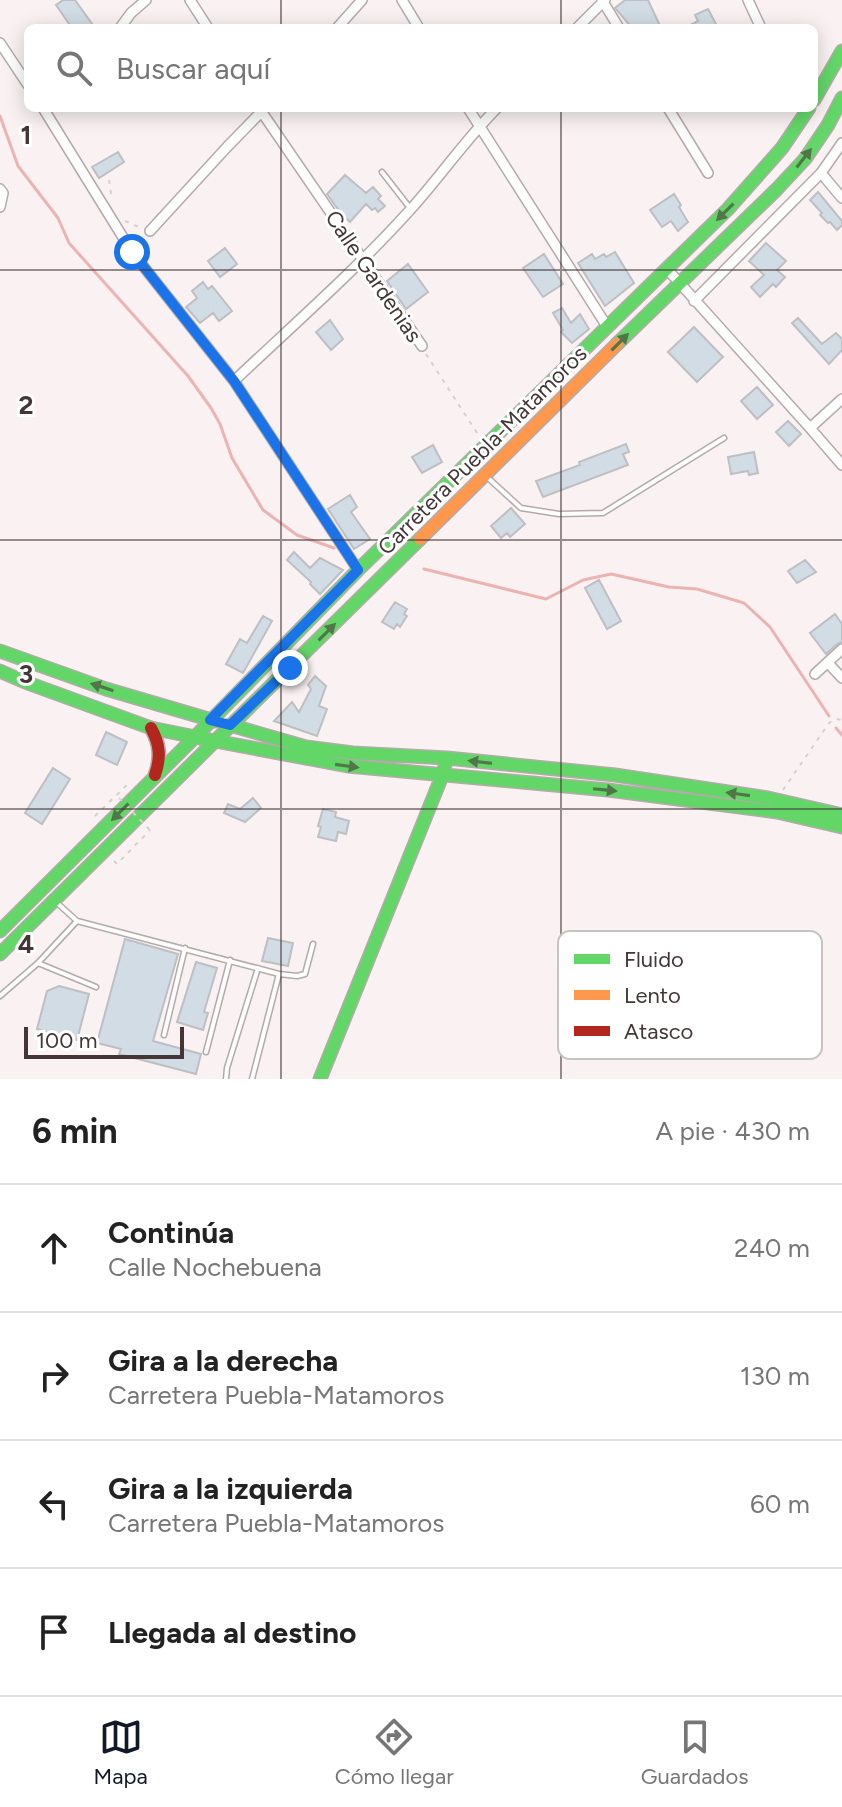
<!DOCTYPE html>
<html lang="es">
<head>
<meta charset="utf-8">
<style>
	body { margin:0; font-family:Figtree,sans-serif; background:#f2f2f2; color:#222 }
	.scale { position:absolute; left:24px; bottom:20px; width:160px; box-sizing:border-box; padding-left:8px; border:4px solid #443636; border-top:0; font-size:22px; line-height:28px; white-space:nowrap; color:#443636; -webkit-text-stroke:6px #fff; paint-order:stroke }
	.stop { position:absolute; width:24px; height:24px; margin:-18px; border:6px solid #1a73e8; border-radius:50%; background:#fff }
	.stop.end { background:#1a73e8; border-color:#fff; box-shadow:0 2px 8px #0008 }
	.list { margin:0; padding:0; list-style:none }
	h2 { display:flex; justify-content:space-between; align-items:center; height:104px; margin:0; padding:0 32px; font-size:34px }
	h2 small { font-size:26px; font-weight:400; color:#767676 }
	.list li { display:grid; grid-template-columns:52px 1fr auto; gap:24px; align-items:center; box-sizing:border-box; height:128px; padding:0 32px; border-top:2px solid #e0e0e0 }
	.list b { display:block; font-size:30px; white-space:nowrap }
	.list p { margin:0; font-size:26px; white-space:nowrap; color:#767676 }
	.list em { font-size:26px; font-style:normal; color:#767676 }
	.icon { flex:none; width:44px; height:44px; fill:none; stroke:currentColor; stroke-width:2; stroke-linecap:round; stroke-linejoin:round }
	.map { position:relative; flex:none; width:842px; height:1079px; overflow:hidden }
	.search { position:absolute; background:#fff; box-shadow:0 4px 20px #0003; left:24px; right:24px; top:24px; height:88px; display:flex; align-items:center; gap:20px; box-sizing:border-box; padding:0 28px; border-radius:12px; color:#767676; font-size:30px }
	.sheet { height:616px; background:#fff }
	nav { display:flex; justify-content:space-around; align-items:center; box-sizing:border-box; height:112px; border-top:2px solid #e0e0e0; background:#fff; font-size:22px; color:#767676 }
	nav a { display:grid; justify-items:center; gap:4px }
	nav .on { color:#111827 }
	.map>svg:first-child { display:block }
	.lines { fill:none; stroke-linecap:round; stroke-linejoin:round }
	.stream { stroke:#ebb3b1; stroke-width:3 }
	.building { fill:#d1dce4; stroke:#bebfc3; stroke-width:2 }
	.lane-casing { stroke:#b4aaaa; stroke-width:7 }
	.street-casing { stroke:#b4aaaa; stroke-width:12 }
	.fast-casing { stroke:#b4aaaa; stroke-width:15 }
	.slow-casing { stroke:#b4aaaa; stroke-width:15 }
	.jam-casing { stroke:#b4aaaa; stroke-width:15 }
	.path { stroke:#d4d1d1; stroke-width:2; stroke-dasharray:4 6; stroke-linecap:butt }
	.lane { stroke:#fefdfd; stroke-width:4 }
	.street { stroke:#fefdfd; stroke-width:9 }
	.fast { stroke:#63d668; stroke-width:12 }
	.slow { stroke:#ff974d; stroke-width:12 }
	.jam { stroke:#b3261e; stroke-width:12 }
	.path-bridge { stroke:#d4d1d1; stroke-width:2; stroke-dasharray:4 6; stroke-linecap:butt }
	.oneway { fill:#50764a }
	.route { stroke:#1a73e8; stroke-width:10 }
	.grid { fill:none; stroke:#443636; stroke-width:2; stroke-opacity:0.55 }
	.labels { text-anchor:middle; stroke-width:6; stroke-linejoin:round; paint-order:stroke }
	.street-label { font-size:22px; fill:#443636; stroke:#fff }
	.key { fill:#fff; stroke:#c7c3c3; stroke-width:2 }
	.key-label { font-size:22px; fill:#443636 }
	.grid-label { font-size:26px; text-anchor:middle; font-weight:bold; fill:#443636; stroke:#fff; stroke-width:6; stroke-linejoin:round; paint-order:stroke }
</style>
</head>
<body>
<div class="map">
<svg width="842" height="1079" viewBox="0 0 842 1079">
	<rect width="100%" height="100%" fill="#faf2f2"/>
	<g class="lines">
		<path class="stream" d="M0 116 18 166 58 218 69 243 188 376 211 408 220 424 232 458 263 510 297 535 334 548
			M424 569 546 599 583 580 611 574 669 587 697 589 744 603 770 627 829 716
			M836 728 842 735"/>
	</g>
	<path class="building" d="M63 0H75L95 28H72L56 5Z
		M625 0H648L661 28H632L615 8Z
		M708 9 718 28H685L698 21 695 15Z
		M118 152 124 162 99 178 92 167Z
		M345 175 366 193 373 187 381 196 378 199 385 206 378 212 375 208 372 210 366 204 350 222 340 212 327 194Z
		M818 192 842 221V225L837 230 830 222 828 223 820 215 822 213 810 200Z
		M674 194 681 205 679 207 688 222 678 231 671 221 662 227 650 210Z
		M766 243 786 261 777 270 785 277 776 287 773 284 760 297 751 287 764 275 749 261Z
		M225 248 237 264 220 277 208 261Z
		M615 252 634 283 605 306 578 263 592 254 595 259 604 254 606 257Z
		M544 254 563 284 543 297 523 268Z
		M408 264 428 292 406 309 387 281Z
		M203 282 208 289 212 286 232 311 219 321 213 313 200 323 186 307 197 298 192 291Z
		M562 308 571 323 580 314 589 329 572 343 561 332 563 330 553 313Z
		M798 318 822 344 836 333 842 339V350L829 364 792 323Z
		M330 320 343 339 331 350 316 332Z
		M694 327 723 357 697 382 668 352Z
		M757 387 773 405 757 419 741 401Z
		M788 421 801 434 789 446 776 432Z
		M626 444 629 452 623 454 628 465 543 497 536 481 580 465 579 462Z
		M433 445 442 462 422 473 412 457Z
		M754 452 758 473 749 475 748 471 731 474 728 457Z
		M350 495 357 507 351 512 370 539 354 549 328 509Z
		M511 508 525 524 510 537 507 533 501 538 491 526Z
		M294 552 310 568 320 558 343 570 320 594 310 584 311 582 287 560Z
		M805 560 816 572 797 583 788 571Z
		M599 580 621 621 607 629 585 588Z
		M395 602 407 609 404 614 407 616 400 627 397 624 394 629 382 622Z
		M835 614 842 624V642L837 644 826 654 810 633Z
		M263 616 272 621 243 673 226 664 240 639 247 643Z
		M315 676 326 686 319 706 327 709 317 736 274 721 292 702 299 712 311 689 308 685Z
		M106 732 127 742 117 765 96 755Z
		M53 768 70 779 42 824 25 813Z
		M253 798 261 808 245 822 224 813 228 804 240 809Z
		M323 809 336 812 335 817 349 821 346 834 338 832 336 841 318 837 321 827 318 826Z
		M268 938 293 943 288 966 262 961Z
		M125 939 178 954 153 1041 201 1054 196 1074 119 1054 121 1049 97 1043Z
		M196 962 217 968 204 1012 208 1013 203 1030 177 1022Z
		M59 986 89 994 77 1040 37 1029 47 991Z"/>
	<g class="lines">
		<g class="lane-casing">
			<path id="lane" d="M382 172 410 208
				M487 477 521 508 559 514 603 513 724 438
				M56 902 77 921 279 974 297 976 305 974 313 944
				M38 963 96 987
				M0 996 38 963 77 921
				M164 1035 185 948
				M206 1052 230 960
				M226 1079 227 1068 258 968
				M252 1079 279 974"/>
		</g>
		<g class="street-casing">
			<path id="street" d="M190 0 208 28
				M402 0 419 28
				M602 0 619 28
				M748 0 761 28
				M120 28 131 13 146 0
				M337 28 362 0
				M577 28 605 0
				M0 43 28 85
				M43 108 132 252 234 381 358 570
				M259 108 422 346
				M468 108 608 328
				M668 108 708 173
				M821 173 842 198
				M0 189 3 193 0 207
				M150 231 227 147 265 108
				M667 269 810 428 842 465
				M694 301 821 173 842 143
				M234 381C293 325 355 271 410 210 440 177 465 140 497 108
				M810 428 842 399
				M828 663 842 678
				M815 674 842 649"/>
		</g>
		<g class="fast-casing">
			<path id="fast" d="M814 100 842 51
				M617 344 776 190 805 159 828 125 842 98
				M0 651 106 689 215 721
				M0 671 25 682 151 728 215 741 420 539
				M230 725 306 747 353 753 447 758 615 775 768 798 842 815
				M195 737 358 570 728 209 782 148 809 108
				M215 741 348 766 608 790 777 812 842 827
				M0 931 195 737
				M0 954 215 741
				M320 1079 442 776 447 758"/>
		</g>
		<g class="slow-casing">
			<path id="slow" d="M420 539 617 344"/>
		</g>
		<g class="jam-casing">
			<path id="jam" d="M151 728C160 744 161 758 155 775"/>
		</g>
		<path class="path" d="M109 180 112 200
			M125 221 141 228
			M426 354 479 436
			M783 790 829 723 836 719 842 720
			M95 816 130 782
			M114 861 117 864 150 830"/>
		<use href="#lane" class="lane"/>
		<use href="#street" class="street"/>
		<use href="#fast" class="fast"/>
		<use href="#slow" class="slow"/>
		<use href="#jam" class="jam"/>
		<path class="path-bridge" d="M119 798 150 830"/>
	</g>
	<defs><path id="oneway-solid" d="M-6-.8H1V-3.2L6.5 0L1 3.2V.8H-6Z" transform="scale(2)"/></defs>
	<g class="oneway">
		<use href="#oneway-solid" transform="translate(804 158) rotate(-52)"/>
		<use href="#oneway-solid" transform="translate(725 212) rotate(135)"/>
		<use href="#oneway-solid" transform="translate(620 342) rotate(-45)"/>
		<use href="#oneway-solid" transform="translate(327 632) rotate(-45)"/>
		<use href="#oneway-solid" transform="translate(102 687) rotate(-162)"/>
		<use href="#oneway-solid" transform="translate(480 762) rotate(-173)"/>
		<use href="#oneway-solid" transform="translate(347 766) rotate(8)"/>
		<use href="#oneway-solid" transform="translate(605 790) rotate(6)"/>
		<use href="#oneway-solid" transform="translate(738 794) rotate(-172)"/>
		<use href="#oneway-solid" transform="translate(120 812) rotate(135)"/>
	</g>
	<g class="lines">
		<path class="route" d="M132 252 234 381 358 570 210 720 230 725 290 668"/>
	</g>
	<path class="grid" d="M281 0V28M561 0V28M281 108V1079M561 108V1079M0 270H842M0 540H842M0 809H842"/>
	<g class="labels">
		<g class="street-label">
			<text transform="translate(374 276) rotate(56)" y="8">Calle Gardenias</text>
			<text transform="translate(482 450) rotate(-45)" y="8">Carretera Puebla-Matamoros</text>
		</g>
	</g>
	<rect x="558" y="931" width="264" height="128" rx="12" class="key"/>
	<rect x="574" y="954" width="36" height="10" fill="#63d668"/>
	<rect x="574" y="990" width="36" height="10" fill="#ff974d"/>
	<rect x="574" y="1026" width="36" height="10" fill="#b3261e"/>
	<g class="key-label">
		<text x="624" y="967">Fluido</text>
		<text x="624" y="1003">Lento</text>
		<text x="624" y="1039">Atasco</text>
	</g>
	<g class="grid-label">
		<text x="26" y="144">1</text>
		<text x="26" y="414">2</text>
		<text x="26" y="683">3</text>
		<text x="26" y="953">4</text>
	</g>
</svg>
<div class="scale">100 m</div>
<div class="stop" style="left:132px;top:252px"></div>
<div class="stop end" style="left:290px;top:668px"></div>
<div class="search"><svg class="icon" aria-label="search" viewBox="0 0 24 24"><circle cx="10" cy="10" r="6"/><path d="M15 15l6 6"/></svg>Buscar aquí</div>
</div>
<section class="sheet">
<h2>6 min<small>A pie · 430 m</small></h2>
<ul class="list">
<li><svg class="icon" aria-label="ahead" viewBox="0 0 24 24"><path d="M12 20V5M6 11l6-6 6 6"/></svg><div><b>Continúa</b><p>Calle Nochebuena</p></div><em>240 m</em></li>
<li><svg class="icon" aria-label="right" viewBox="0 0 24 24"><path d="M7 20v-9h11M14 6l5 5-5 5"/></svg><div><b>Gira a la derecha</b><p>Carretera Puebla-Matamoros</p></div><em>130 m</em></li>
<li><svg class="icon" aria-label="left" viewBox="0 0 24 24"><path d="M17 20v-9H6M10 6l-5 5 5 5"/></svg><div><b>Gira a la izquierda</b><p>Carretera Puebla-Matamoros</p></div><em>60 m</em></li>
<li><svg class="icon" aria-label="arrive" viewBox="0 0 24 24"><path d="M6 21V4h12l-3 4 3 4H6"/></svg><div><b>Llegada al destino</b></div></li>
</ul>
</section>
<nav>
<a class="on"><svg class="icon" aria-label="map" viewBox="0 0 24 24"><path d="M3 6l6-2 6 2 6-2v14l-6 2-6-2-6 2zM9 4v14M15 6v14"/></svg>Mapa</a>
<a><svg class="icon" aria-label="directions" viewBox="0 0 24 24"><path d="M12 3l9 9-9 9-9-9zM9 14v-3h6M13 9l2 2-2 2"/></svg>Cómo llegar</a>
<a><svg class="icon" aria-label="saved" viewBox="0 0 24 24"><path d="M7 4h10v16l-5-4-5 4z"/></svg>Guardados</a>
</nav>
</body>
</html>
